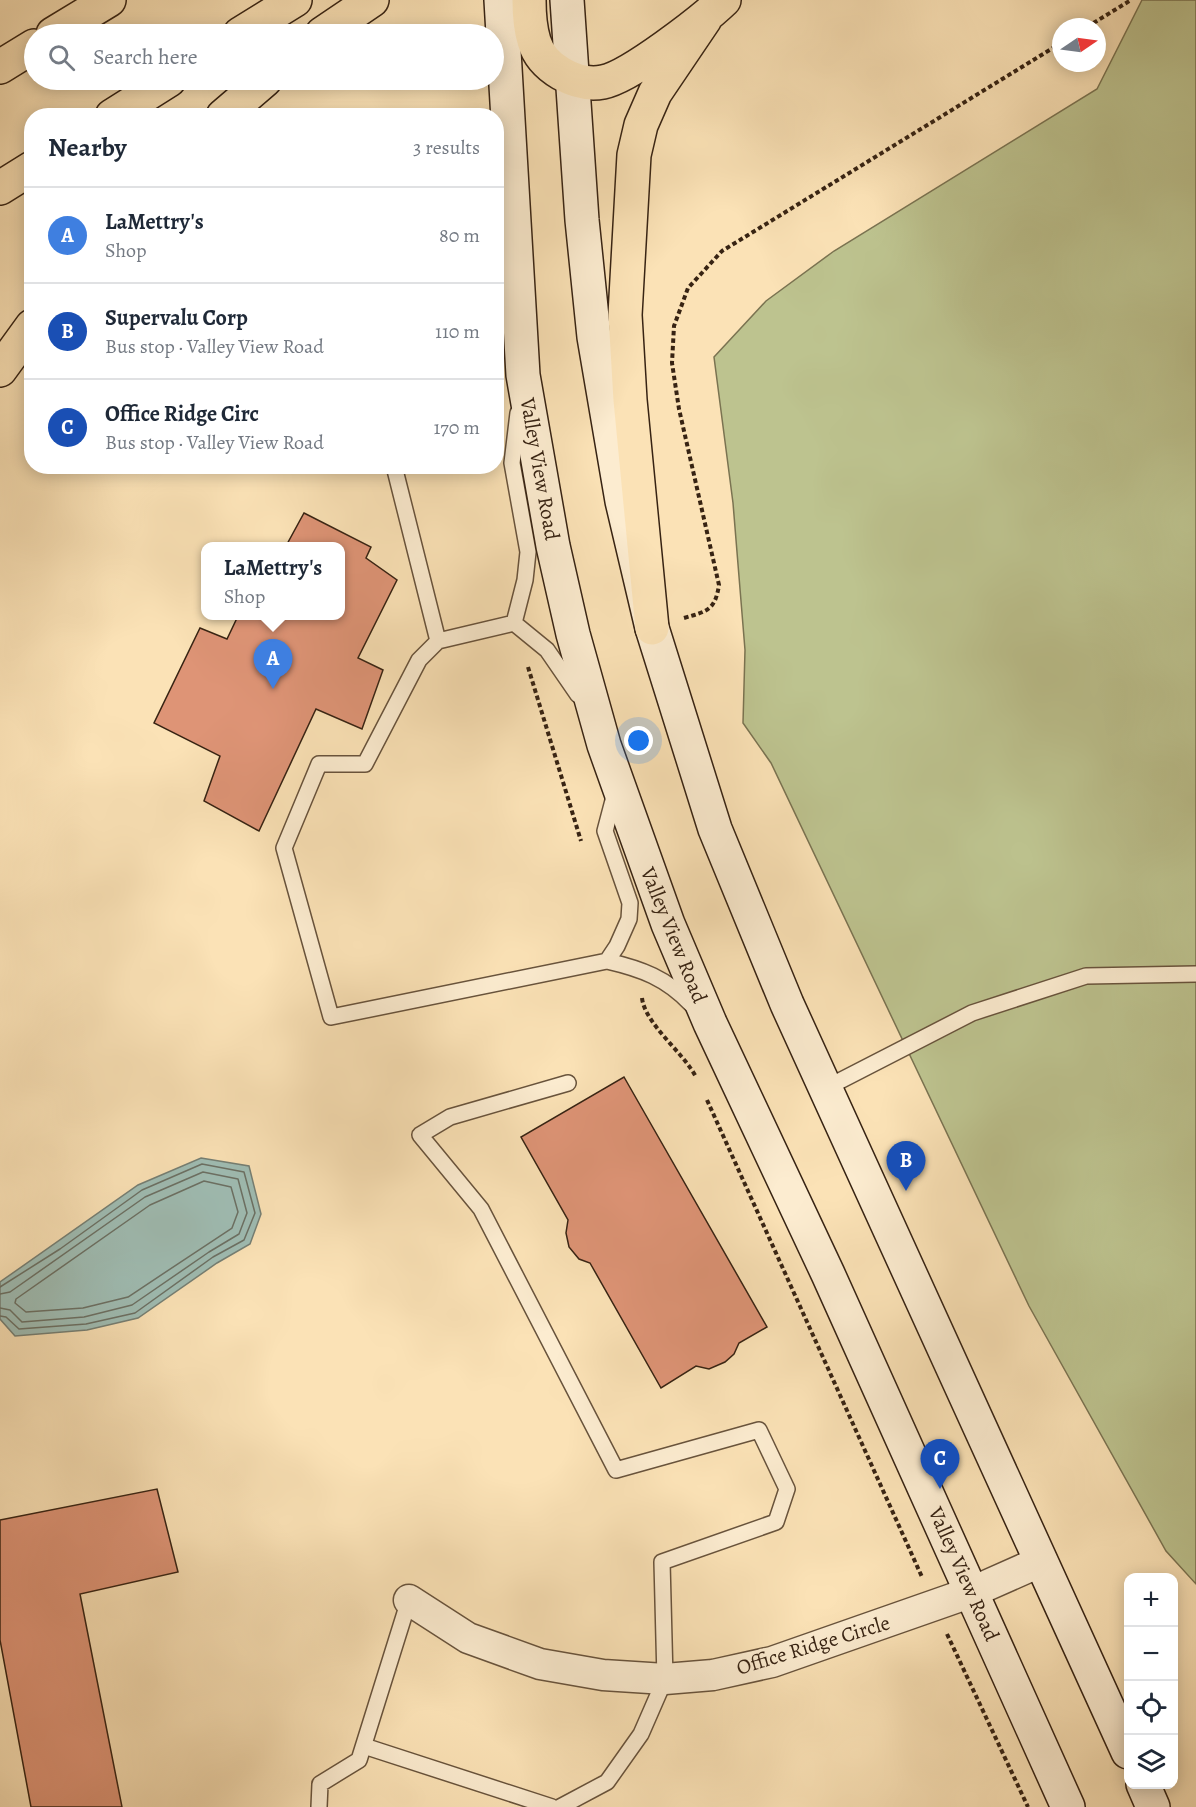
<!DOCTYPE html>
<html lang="en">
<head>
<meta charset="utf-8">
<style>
	body { margin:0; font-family:Alegreya,serif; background:#f6f6f7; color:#1f2937 }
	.controls { position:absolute; right:18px; bottom:18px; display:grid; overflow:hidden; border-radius:12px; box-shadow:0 3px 15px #0003 }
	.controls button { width:54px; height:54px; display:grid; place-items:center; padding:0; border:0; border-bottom:2px solid #e0e1e3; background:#fff; color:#1f2937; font:30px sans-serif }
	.compass { position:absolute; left:1052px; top:18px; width:54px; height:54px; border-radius:50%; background:#fff; box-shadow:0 3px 15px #0003; rotate:77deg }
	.you { position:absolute; left:639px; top:741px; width:21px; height:21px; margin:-15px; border:4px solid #fff; border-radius:50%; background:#1a73e8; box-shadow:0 0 0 9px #1a73e833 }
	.badge { display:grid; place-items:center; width:39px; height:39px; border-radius:50%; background:#8f2418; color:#fff; font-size:20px; font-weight:700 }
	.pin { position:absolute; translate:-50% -50px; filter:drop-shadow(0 2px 3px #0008) }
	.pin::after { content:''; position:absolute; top:32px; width:21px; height:18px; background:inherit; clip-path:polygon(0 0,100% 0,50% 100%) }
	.popup { position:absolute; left:201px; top:542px; width:144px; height:78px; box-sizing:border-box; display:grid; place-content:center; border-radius:12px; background:#fff; filter:drop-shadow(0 2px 4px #0005); font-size:20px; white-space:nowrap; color:#747a83 }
	.popup b { font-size:22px; color:#1f2937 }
	.popup::after { content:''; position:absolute; left:50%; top:100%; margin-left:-12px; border:12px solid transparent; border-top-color:#fff }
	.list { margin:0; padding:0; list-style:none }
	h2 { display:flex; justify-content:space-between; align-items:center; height:78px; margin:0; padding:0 24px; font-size:26px }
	h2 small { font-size:20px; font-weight:400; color:#747a83 }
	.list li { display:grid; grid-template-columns:39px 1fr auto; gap:18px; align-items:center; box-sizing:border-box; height:96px; padding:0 24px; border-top:2px solid #e0e1e3 }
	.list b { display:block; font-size:22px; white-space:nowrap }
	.list p { margin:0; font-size:20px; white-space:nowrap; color:#747a83 }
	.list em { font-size:20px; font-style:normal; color:#747a83 }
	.icon { flex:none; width:33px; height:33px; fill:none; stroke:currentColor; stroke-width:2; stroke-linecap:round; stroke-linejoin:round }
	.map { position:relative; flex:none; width:1196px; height:1807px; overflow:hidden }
	.search { position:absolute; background:#fff; box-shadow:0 3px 15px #0003; left:24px; top:24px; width:480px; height:66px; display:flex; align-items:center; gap:15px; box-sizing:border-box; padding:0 21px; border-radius:33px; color:#747a83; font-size:22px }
	.panel { position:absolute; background:#fff; box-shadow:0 3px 15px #0003; left:24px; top:108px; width:480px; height:366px; border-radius:24px }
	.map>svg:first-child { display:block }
	.green { fill:#bdc38f; stroke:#7a7351; stroke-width:1.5 }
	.water { fill:#9fbdb4; stroke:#757f74; stroke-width:1.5 }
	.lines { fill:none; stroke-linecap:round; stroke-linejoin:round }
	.shore { stroke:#6b7064; stroke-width:1.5 }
	.building { fill:#de9476; stroke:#372313; stroke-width:1.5 }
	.service-casing { stroke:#68533c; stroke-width:18 }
	.minor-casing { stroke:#68533c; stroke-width:33 }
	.secondary-casing { stroke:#372313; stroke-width:36 }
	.motorway-casing { stroke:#372313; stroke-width:36 }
	.path { stroke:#372313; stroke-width:4; stroke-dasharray:4.5 3; stroke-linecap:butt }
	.service { stroke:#fcecd0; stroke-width:15 }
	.minor { stroke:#fcecd0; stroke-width:30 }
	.secondary { stroke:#fcecd0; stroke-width:33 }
	.motorway { stroke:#fbe2b6; stroke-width:33 }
	.labels { text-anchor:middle; stroke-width:6; stroke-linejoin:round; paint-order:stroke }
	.street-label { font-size:21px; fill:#372313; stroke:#fcecd0 }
</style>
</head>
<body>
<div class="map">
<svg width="1196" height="1807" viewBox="0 0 1196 1807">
	<rect width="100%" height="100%" fill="#fbe2b6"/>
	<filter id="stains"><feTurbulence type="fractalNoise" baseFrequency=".00333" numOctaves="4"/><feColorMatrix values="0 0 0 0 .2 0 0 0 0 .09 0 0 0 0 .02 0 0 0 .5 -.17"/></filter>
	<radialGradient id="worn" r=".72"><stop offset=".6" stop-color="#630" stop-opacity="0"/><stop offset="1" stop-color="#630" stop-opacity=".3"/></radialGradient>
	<path class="green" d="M1142 0H1196V1584L1166 1551 1029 1306 771 763 743 723 745 650 733 503 714 357 766 301 834 251 1097 89Z"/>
	<path class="water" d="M201 1158 249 1166 261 1214 250 1244 217 1263 138 1318 87 1330 15 1336 0 1319V1282L138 1185Z"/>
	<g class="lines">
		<path class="shore" d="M204 1181 231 1187 238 1212 232 1228 128 1297 83 1308 26 1312 15 1303 16 1299 150 1205Z
			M0 1287 60 1249 142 1190 202 1164 244 1172 255 1213 244 1240 213 1257 135 1313 86 1324 19 1329 6 1317 0 1316
			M0 1294 10 1292 145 1197 203 1172 238 1179 247 1213 239 1234 209 1252 132 1305 84 1317 22 1322 10 1310 0 1308"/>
	</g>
	<path class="building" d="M304 513 371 547 366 558 397 580 358 658 383 670 362 729 316 709 259 831 204 801 220 756 154 723 200 628 227 639 238 616H340V546H286Z
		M624 1077 767 1327 739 1343 734 1354 725 1362 709 1369 696 1366 661 1388 590 1263 579 1259 569 1247 566 1233 568 1220 521 1137Z
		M157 1489 178 1572 80 1594 122 1807H31L0 1640V1520Z"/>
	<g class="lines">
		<g class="service-casing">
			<path id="service" d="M394 466 438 641 514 623 547 650 578 695
				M514 623 525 580 528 552 512 463 518 413
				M438 641 419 660 365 764H319L284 848 331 1017 607 961C642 969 666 978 691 1004
				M607 961 617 946 629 919 630 903 605 831 615 793
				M826 1088 972 1013 1086 976 1196 974
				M364 1746 552 1807
				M319 1807 320 1784 359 1760 409 1600
				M560 1807 607 1782 641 1734 665 1679 662 1562 776 1522 787 1489 759 1430 616 1470 481 1209 420 1135 450 1117 568 1083"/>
		</g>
		<g class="minor-casing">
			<path id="minor" d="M409 1600 468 1638 540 1664 603 1675 665 1679 713 1675 772 1662 972 1592 1042 1561"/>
		</g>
		<g class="secondary-casing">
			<path id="secondary" d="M501 0 523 375 553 546 573 634 604 745 668 924 710 1023 828 1274 1068 1807
				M567 0 582 220 594 337 622 501 652 628 715 829 787 1004 1128 1752
				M1143 1784 1153 1807"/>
		</g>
		<g class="motorway-casing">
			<path id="motorway" d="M529 0C529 14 530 28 534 41 542 68 576 87 603 82 630 77 703 20 724 0
				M53 34 109 0
				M240 34 295 0
				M322 34 372 0
				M0 67 34 46
				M112 116 169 80
				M223 116 265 80
				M0 188 32 168
				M0 370 32 326
				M652 628 630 400 625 315 634 155 641 125 655 93 705 19"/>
		</g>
		<path class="path" d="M1087 27 1131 0
			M684 618C708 611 715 610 719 585L679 409 672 363 674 326 688 288 722 251 1061 43
			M528 667 581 841
			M642 998C645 1024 683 1052 696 1077
			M707 1100 922 1577
			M947 1634 1028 1807"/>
		<use href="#service" class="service"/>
		<use href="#minor" class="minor"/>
		<use href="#secondary" class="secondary"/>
		<use href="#motorway" class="motorway"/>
	</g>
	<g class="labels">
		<g class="street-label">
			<text transform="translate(540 469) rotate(80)" y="7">Valley View Road</text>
			<text transform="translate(674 935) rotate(68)" y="7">Valley View Road</text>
			<text transform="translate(964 1574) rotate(66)" y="7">Valley View Road</text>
			<text transform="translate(813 1645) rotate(-17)" y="7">Office Ridge Circle</text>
		</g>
	</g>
	<rect width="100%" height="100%" filter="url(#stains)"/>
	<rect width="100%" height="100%" fill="url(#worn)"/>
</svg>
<div class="controls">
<button>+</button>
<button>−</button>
<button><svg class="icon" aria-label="locate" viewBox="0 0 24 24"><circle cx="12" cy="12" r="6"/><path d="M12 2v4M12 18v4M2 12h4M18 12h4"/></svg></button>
<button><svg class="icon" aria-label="layers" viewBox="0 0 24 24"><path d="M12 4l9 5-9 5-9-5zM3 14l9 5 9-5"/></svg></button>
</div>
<svg class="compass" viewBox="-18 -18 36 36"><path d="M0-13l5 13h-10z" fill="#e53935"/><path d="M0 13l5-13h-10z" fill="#747a83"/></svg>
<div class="you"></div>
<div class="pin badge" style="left:273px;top:689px;background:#3f7fe0">A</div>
<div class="popup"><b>LaMettry's</b>Shop</div>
<div class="pin badge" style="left:906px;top:1191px;background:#1a4fb4">B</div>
<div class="pin badge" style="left:940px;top:1489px;background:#1a4fb4">C</div>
<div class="search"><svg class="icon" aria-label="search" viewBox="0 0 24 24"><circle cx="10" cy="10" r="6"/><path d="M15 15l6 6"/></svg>Search here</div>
<section class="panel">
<h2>Nearby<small>3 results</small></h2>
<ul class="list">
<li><span class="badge" style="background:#3f7fe0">A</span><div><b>LaMettry's</b><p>Shop</p></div><em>80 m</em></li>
<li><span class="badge" style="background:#1a4fb4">B</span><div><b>Supervalu Corp</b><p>Bus stop · Valley View Road</p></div><em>110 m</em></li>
<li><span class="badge" style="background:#1a4fb4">C</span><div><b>Office Ridge Circ</b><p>Bus stop · Valley View Road</p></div><em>170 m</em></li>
</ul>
</section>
</div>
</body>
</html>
